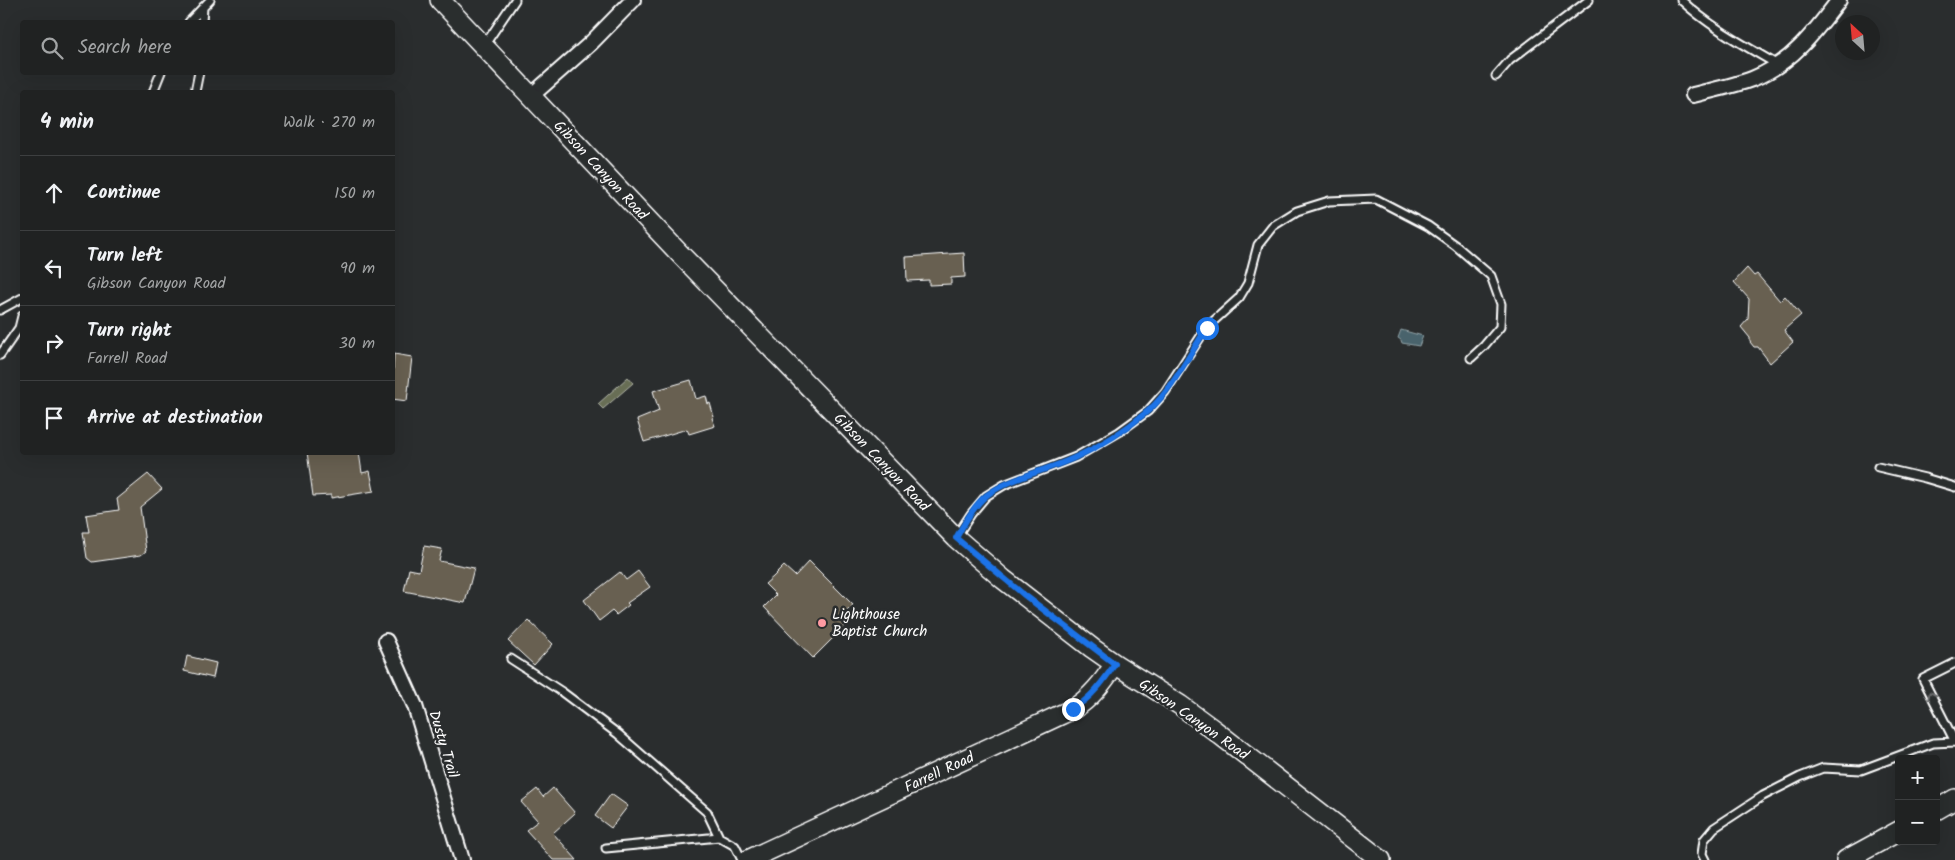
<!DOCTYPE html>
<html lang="en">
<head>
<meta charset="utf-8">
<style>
	body { margin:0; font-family:Kalam,sans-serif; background:#2d2f2f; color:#f1f3f6 }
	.controls { position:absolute; right:15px; bottom:15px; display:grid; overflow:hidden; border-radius:5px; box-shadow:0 5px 20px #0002 }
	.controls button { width:45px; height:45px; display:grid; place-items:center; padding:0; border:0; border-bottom:1px solid #3d3f40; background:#202222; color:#f1f3f6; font:25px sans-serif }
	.compass { position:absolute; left:1835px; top:15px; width:45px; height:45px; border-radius:50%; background:#202222; box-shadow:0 5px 20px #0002; rotate:334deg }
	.stop { position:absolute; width:15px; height:15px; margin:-11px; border:4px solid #1a73e8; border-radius:50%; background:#fff }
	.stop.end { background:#1a73e8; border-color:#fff; box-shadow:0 1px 5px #0008 }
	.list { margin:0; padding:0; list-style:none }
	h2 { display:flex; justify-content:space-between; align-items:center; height:65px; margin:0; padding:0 20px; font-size:21px }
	h2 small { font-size:16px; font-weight:400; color:#a2a4a5 }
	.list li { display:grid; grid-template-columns:32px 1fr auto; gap:15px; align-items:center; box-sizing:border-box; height:75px; padding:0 20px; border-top:1px solid #3d3f40 }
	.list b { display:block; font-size:19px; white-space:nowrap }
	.list p { margin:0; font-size:16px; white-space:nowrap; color:#a2a4a5 }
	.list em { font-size:16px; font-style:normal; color:#a2a4a5 }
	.icon { flex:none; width:28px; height:28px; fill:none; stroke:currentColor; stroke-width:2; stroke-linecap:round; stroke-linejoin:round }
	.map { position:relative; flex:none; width:1955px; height:860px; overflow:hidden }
	.search { position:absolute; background:#202222; box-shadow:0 5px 20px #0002; left:20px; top:20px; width:375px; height:55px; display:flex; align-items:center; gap:12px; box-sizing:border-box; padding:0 18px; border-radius:5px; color:#a2a4a5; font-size:19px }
	.panel { position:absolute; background:#202222; box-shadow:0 5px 20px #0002; left:20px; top:90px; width:375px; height:365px; border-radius:5px }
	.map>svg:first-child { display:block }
	.green { fill:#676e54; stroke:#b3b6aa }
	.water { fill:#48646c; stroke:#91a2a7 }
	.building { fill:#686151; stroke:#fff }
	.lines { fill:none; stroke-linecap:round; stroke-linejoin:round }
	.lane-casing { stroke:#fff; stroke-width:11 }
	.street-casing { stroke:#fff; stroke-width:18 }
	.secondary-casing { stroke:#fff; stroke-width:22 }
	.lane { stroke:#2a2d2e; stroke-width:7 }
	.street { stroke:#2a2d2e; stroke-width:14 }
	.secondary { stroke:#2a2d2e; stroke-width:19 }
	.oneway { stroke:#6a6c6d }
	.route { stroke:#1a73e8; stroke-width:6 }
	.poi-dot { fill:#ff9aa2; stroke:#2a2d2e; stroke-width:2 }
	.labels { text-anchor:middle; stroke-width:5; stroke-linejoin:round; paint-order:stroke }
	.street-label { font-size:15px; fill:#fff; stroke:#2a2d2e }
	.poi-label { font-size:15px; fill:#fff; stroke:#2a2d2e; text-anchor:start }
</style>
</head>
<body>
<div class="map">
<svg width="1955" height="860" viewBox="0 0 1955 860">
	<rect width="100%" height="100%" fill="#2a2d2e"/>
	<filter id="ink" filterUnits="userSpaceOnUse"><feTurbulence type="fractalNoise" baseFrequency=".02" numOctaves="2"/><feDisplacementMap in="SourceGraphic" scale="10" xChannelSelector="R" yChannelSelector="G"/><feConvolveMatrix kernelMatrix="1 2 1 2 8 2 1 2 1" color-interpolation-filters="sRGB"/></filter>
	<g filter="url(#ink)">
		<path class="green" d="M628 377 633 383 603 409 598 404Z"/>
		<path class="water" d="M1401 330 1423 336 1419 346 1402 343 1401 340 1398 338Z"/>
		<path class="building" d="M964 253 965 277 951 278V284L929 285V280L907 281 906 257Z
			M1747 268 1754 276 1757 274 1780 301 1785 296 1801 315 1784 330 1793 342 1770 363 1758 347H1754L1750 342V338L1741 327 1748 319 1749 299 1734 282Z
			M394 354 412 357 407 401 392 399Z
			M691 380 696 399 706 396 708 404 710 403 714 417 712 418 715 426 689 434 687 429 644 442 637 420 659 411 653 391Z
			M307 452H359L362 473 370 471 374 491 331 498V495L313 496Z
			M148 474 162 489 140 507 146 551 141 555 92 562 87 558 83 532H89L86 515 119 510 117 499Z
			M424 546 442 549 439 561 474 568 465 603 404 591 409 569 419 571Z
			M809 561 853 605 838 620 845 626 813 658 764 607 776 595 765 584 773 577 784 566 795 576Z
			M638 571 650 587 627 603 629 605 616 615 612 611 599 621 584 600 620 572 626 580Z
			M528 620 553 644 534 665 508 641Z
			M187 656 216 663 213 678 184 671Z
			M553 788 575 813 553 833 577 860H553L526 830 538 821 521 802 537 789 543 797Z
			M611 794 628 806 611 828 595 816Z"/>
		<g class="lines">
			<g class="lane-casing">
				<path id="lane" d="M1681 0C1710 27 1744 45 1778 65
					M189 22 210 0
					M202 22 203 7
					M484 46 515 0
					M1496 76 1510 60 1589 0
					M153 92 161 72
					M195 92 199 72
					M0 310 22 298
					M0 355 19 328 22 316
					M1878 467 1925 478 1955 487
					M956 537 971 514 986 496 1004 485 1076 457 1119 432 1148 411 1165 392 1207 327 1239 298 1248 283 1258 245 1273 226 1297 211 1329 201 1376 199 1428 226 1456 246 1491 276 1501 304 1500 327 1484 346 1471 358
					M511 659 562 692 618 734 707 812 719 837
					M1955 742 1923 679 1955 663
					M606 848 719 837 735 846 742 860
					M1705 860 1702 854 1704 840 1714 828 1763 796 1800 777 1823 768 1861 770 1933 743 1955 742"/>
			</g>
			<g class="street-casing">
				<path id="street" d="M1693 95C1712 90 1733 86 1752 79 1791 64 1815 32 1839 0
					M531 96 591 43 633 0
					M386 641 415 706 462 860"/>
			</g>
			<g class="secondary-casing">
				<path id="secondary" d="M440 0 681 255 956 538 1003 579 1092 648 1115 664 1180 705 1214 730 1381 860
					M1936 810 1955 799
					M748 860 1073 709C1091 698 1103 682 1115 664
					M1846 860 1899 831"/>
			</g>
			<use href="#lane" class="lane"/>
			<use href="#street" class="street"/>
			<use href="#secondary" class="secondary"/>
		</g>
		<defs><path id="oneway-chevron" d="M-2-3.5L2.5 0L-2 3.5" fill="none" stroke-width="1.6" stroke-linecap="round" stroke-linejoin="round" transform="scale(1.25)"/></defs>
		<use class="oneway" href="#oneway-chevron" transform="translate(1931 695) rotate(-117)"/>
	</g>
	<g class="lines" filter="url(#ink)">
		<path class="route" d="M1073 709C1091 698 1103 682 1115 664L1023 594 956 538C964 524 974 505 987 495 1012 477 1046 471 1074 458 1099 447 1127 429 1148 411 1172 390 1189 355 1207 328"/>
	</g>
	<circle class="poi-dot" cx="822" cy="623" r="5"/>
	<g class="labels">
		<g class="street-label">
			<text transform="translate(601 170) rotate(47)" y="5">Gibson Canyon Road</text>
			<text transform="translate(882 462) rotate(46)" y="5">Gibson Canyon Road</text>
			<text transform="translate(1194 719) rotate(35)" y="5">Gibson Canyon Road</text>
			<text transform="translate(444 744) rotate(73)" y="5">Dusty Trail</text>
			<text transform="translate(939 772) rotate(-25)" y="5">Farrell Road</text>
		</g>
		<g class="poi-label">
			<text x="832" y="619">Lighthouse<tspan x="832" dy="17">Baptist Church</tspan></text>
		</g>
	</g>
</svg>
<div class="controls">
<button>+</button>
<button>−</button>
</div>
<svg class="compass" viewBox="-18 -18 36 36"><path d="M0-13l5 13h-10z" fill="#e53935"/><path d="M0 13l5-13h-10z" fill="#a2a4a5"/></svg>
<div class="stop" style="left:1207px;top:328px"></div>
<div class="stop end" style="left:1073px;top:709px"></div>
<div class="search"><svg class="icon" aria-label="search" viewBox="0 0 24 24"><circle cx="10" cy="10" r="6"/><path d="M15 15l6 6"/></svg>Search here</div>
<section class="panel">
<h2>4 min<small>Walk · 270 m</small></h2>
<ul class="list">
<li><svg class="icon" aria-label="ahead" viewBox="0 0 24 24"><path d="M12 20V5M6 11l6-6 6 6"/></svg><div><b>Continue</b></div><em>150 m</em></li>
<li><svg class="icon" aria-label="left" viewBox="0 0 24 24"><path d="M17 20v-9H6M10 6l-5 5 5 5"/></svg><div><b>Turn left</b><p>Gibson Canyon Road</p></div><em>90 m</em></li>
<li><svg class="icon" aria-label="right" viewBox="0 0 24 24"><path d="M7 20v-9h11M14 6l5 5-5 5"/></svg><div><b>Turn right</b><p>Farrell Road</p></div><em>30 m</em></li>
<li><svg class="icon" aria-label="arrive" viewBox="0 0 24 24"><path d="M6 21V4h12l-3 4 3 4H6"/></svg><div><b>Arrive at destination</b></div></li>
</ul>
</section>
</div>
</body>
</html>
